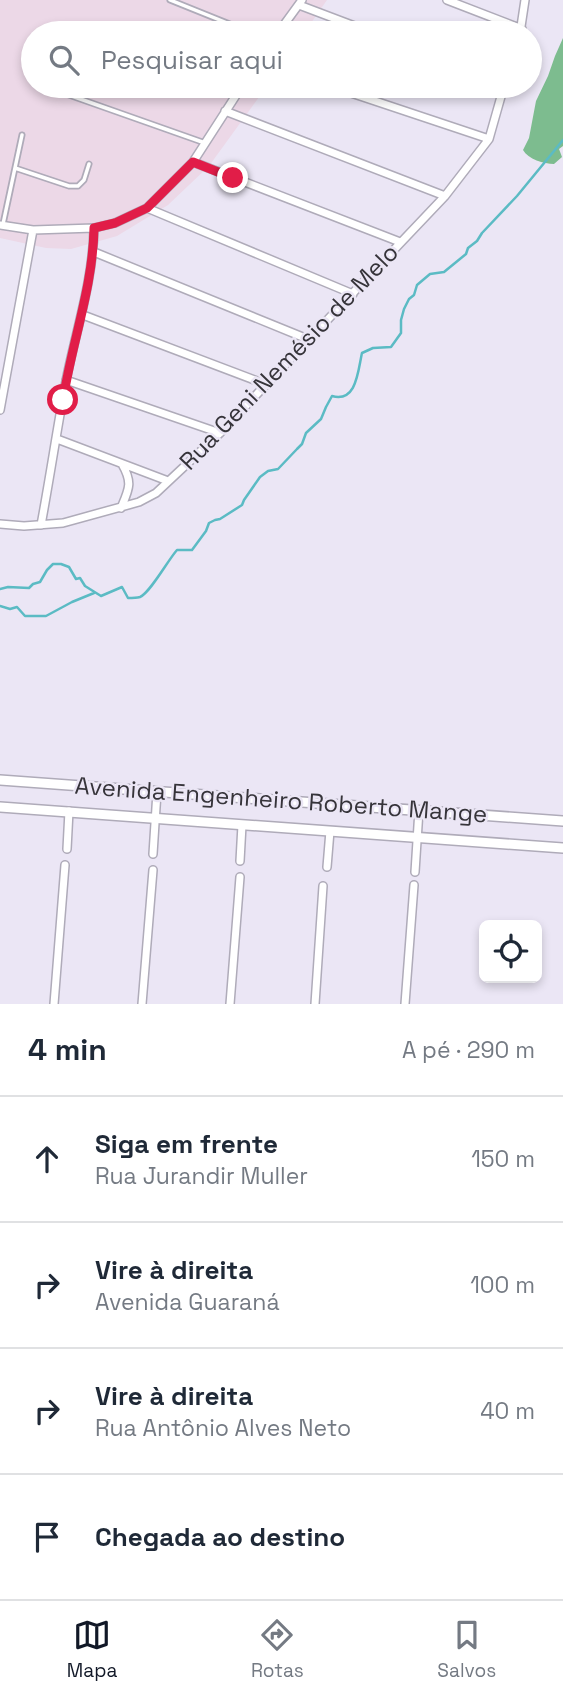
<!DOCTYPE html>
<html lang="pt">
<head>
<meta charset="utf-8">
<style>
	body { margin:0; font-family:"Space Grotesk",sans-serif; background:#f2f2f3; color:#1f2937 }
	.controls { position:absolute; right:21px; bottom:21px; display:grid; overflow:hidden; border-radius:10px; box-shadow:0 4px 10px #0003 }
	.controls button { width:63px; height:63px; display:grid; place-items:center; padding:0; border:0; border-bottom:2px solid #e0e1e3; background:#fff; color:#1f2937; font:35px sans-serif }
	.stop { position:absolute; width:21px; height:21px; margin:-16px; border:5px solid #e11d48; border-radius:50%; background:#fff }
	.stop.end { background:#e11d48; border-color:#fff; box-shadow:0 2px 7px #0008 }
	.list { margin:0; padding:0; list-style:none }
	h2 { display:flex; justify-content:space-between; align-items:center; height:91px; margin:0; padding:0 28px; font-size:30px }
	h2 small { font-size:23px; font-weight:400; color:#747a83 }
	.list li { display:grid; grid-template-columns:46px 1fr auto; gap:21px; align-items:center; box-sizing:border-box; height:126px; padding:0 28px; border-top:2px solid #e0e1e3 }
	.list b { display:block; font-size:26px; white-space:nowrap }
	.list p { margin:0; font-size:23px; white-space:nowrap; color:#747a83 }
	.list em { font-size:23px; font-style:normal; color:#747a83 }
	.icon { flex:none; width:38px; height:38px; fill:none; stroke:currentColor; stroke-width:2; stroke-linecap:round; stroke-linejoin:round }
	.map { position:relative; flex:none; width:563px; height:1004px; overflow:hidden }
	.search { position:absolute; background:#fff; box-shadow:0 4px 10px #0003; left:21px; right:21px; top:21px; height:77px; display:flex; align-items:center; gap:18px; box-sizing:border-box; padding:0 24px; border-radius:38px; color:#747a83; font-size:26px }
	.sheet { height:595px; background:#fff }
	nav { display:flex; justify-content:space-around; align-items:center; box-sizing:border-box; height:98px; border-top:2px solid #e0e1e3; background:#fff; font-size:19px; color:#747a83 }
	nav a { display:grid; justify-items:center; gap:4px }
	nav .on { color:#111827 }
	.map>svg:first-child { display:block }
	.industrial { fill:#ecd8e7 }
	.forest { fill:#7dbc8f }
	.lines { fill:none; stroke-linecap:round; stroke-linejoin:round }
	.stream { stroke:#5bbbc4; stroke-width:2.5 }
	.service-casing { stroke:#afabb9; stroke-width:7 }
	.minor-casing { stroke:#afabb9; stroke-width:10 }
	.tertiary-casing { stroke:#afabb9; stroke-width:12 }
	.service { stroke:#fff; stroke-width:3.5 }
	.minor { stroke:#fff; stroke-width:7 }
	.tertiary { stroke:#fff; stroke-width:9 }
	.route { stroke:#e11d48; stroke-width:9 }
	.labels { text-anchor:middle; stroke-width:5; stroke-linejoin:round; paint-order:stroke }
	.street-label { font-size:24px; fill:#36343a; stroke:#ebe6f5 }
</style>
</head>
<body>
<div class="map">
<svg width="563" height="1004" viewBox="0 0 563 1004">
	<rect width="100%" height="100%" fill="#ebe6f5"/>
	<path class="industrial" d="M0 0H327L304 33H33V86H267L209 166 168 205 117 236 71 249 46 248 0 238Z"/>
	<path class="forest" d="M563 38V146L559 149 562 157 554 164C544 164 528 159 523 150L529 138 536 101 548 76 555 56Z"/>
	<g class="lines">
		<path class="stream" d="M0 589 8 587 29 588 33 584 40 582 47 570 53 564H61L69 567 76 579 80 578 85 586 101 596 122 587 128 598C131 598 136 598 140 597 150 593 168 560 177 550H192L206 531 209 523 215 520 220 519 242 505 244 500 260 477 268 471 278 469 297 449 302 444 306 433 321 419 326 407 332 396C357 403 358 370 362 353L373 348 391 347 401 333V320L404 309 409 299 414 295 417 285 430 274 444 272 466 254 468 248 477 241 482 233 517 196 563 140
			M0 606 10 609 17 607 25 616H46L72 602 94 593"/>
		<g class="service-casing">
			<path id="service" d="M170 0 252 33
				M49 86 52 89 205 143
				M15 168 69 186H78L84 180 89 164
				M3 224 22 135"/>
		</g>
		<g class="minor-casing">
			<path id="minor" d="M447 0 522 29
				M299 5 373 33
				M278 33 302 0
				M520 33 525 0
				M330 86 489 139
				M225 111 445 196
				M193 162 400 242
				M147 208 353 294
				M0 225 33 230 94 228 115 223 147 208 193 162 242 86
				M94 252 310 340
				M83 315 265 384
				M66 380 220 433
				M0 410 33 230
				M57 439 168 481
				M121 508C129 489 133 483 122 464
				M0 524 24 526 63 523 139 502 156 493 220 433 445 196 489 139 504 86
				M41 525C50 477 57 429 66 381 76 330 93 281 94 228
				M67 849 69 811
				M153 854 157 792
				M240 861 242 825
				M327 867 330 831
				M415 872 419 810
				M54 1004 65 865
				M142 1004 153 870
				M230 1004 240 877
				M315 1004 323 886
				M405 1004 414 885"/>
		</g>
		<g class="tertiary-casing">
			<path id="tertiary" d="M0 780 563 821
				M0 807 563 848"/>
		</g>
		<use href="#service" class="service"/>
		<use href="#minor" class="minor"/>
		<use href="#tertiary" class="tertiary"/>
	</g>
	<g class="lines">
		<path class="route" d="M63 400C72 342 93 287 94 228L115 223 147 208 193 162 233 178"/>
	</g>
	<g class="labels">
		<g class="street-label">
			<text transform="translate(289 357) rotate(-46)" y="8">Rua Geni Nemésio de Melo</text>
			<text transform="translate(281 800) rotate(4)" y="8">Avenida Engenheiro Roberto Mange</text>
		</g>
	</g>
</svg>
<div class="controls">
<button><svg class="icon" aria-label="locate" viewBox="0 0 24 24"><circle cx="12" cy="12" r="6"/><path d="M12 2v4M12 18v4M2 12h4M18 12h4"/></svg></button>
</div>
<div class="stop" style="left:63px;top:400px"></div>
<div class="stop end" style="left:233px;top:178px"></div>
<div class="search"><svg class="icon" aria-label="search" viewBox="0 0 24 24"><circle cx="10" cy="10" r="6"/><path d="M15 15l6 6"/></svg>Pesquisar aqui</div>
</div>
<section class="sheet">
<h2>4 min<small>A pé · 290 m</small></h2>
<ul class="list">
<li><svg class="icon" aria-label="ahead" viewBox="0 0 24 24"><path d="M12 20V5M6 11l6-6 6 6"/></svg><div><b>Siga em frente</b><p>Rua Jurandir Muller</p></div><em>150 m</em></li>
<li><svg class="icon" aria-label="right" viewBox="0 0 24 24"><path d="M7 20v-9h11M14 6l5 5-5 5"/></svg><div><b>Vire à direita</b><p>Avenida Guaraná</p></div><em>100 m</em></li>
<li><svg class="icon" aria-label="right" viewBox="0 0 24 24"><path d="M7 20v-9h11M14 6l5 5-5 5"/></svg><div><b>Vire à direita</b><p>Rua Antônio Alves Neto</p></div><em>40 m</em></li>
<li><svg class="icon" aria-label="arrive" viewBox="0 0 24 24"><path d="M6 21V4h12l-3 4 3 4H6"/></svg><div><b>Chegada ao destino</b></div></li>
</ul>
</section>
<nav>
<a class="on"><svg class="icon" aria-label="map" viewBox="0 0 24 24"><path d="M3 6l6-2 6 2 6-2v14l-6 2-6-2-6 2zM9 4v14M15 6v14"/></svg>Mapa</a>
<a><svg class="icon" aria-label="directions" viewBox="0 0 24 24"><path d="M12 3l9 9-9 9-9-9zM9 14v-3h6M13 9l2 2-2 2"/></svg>Rotas</a>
<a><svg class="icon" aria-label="saved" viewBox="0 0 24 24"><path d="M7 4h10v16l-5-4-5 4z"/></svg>Salvos</a>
</nav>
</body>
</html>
